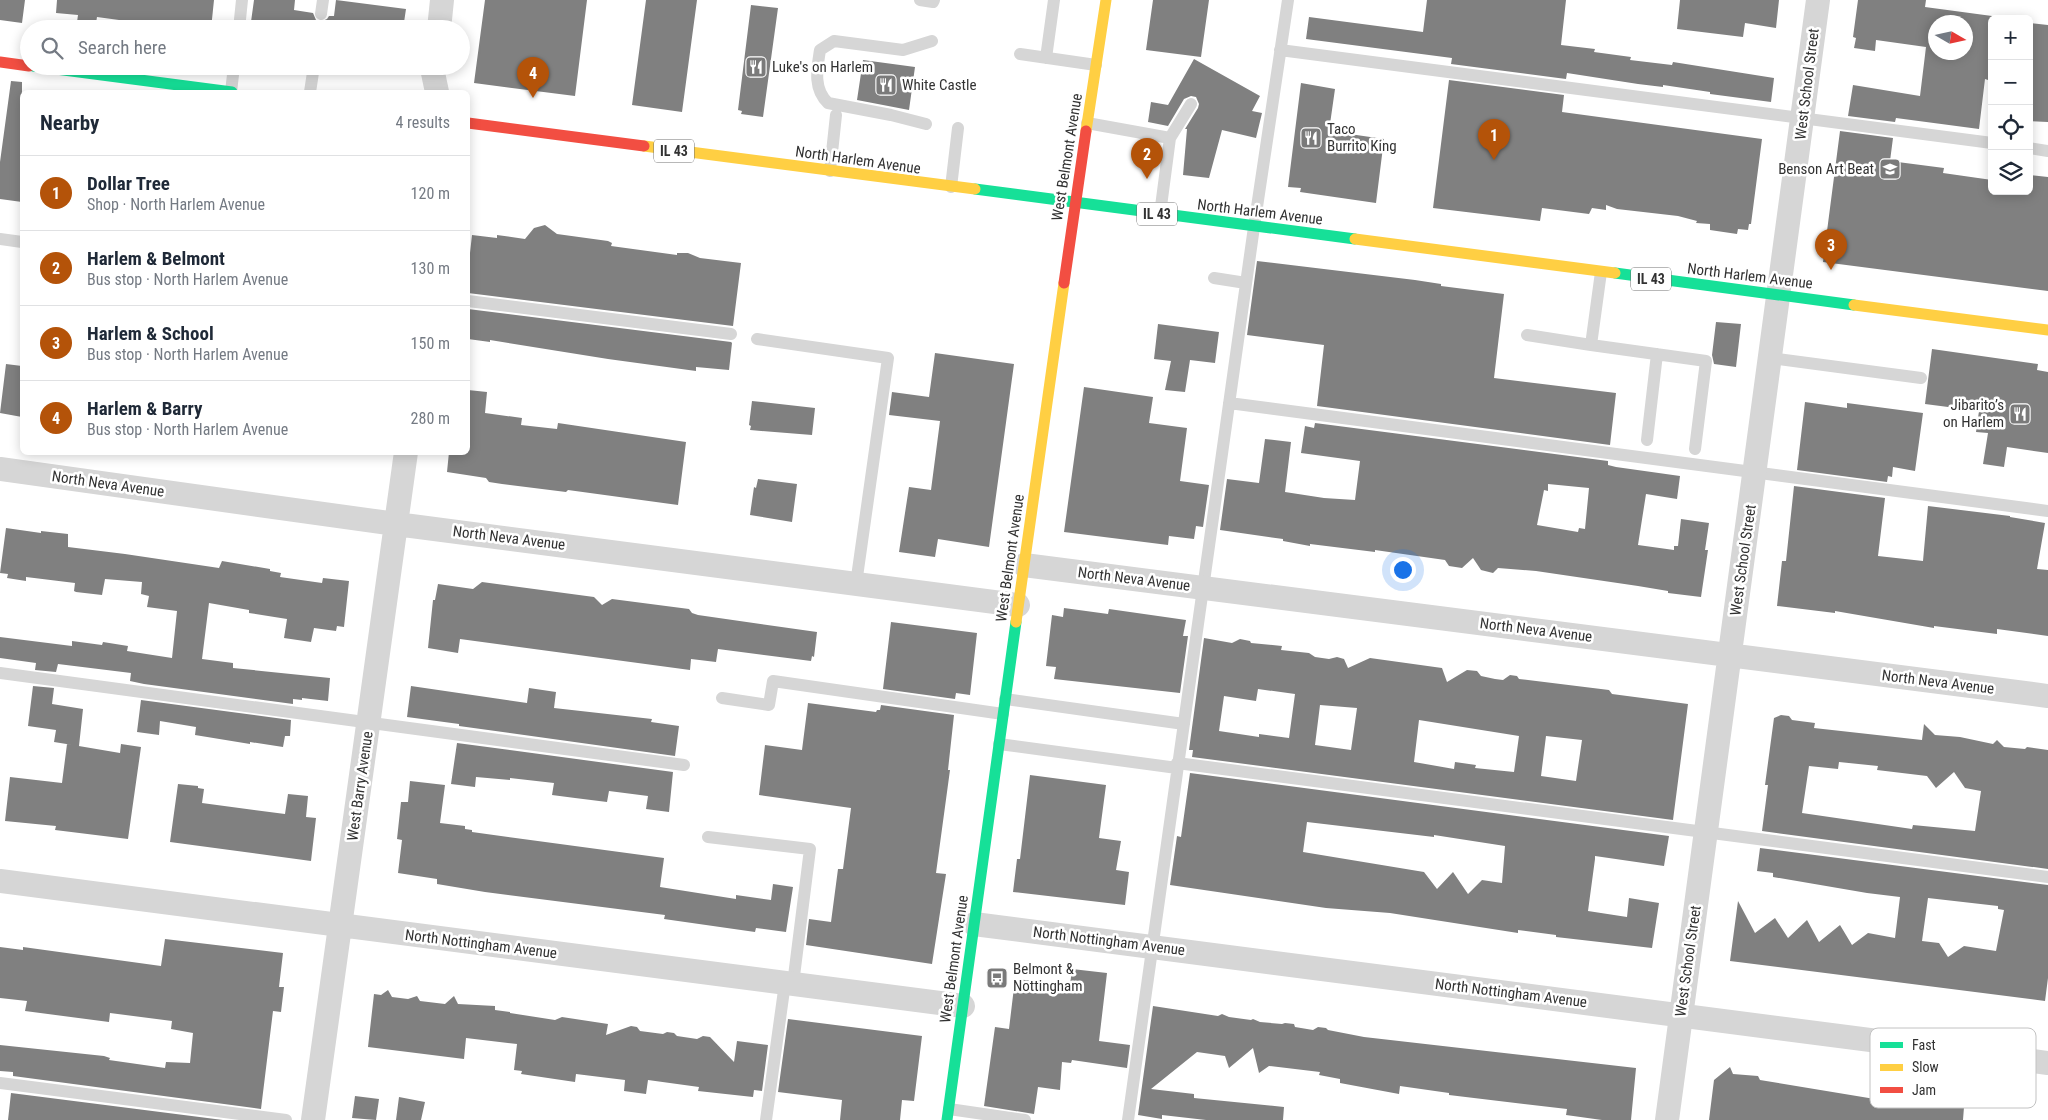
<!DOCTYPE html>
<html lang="en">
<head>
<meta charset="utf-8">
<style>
	body { margin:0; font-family:"Roboto Condensed",sans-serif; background:#f6f6f7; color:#1f2937 }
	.controls { position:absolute; right:15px; top:15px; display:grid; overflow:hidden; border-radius:8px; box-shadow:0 2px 12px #0003 }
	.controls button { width:45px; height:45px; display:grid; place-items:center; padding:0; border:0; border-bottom:1px solid #e0e1e3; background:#fff; color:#1f2937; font:25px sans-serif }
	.compass { position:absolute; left:1928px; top:15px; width:45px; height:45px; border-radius:50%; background:#fff; box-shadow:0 2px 12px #0003; rotate:99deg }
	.you { position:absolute; left:1402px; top:569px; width:18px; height:18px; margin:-12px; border:4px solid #fff; border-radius:50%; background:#1a73e8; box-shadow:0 0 0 8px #1a73e833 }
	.badge { display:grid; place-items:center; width:32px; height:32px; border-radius:50%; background:#b45309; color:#fff; font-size:16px; font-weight:700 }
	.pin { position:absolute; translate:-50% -41px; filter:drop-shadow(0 1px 2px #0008) }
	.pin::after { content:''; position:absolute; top:26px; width:18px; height:15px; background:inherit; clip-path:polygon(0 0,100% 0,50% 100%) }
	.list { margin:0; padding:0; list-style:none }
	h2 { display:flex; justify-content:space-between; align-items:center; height:65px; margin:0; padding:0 20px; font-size:21px }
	h2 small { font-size:16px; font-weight:400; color:#747a83 }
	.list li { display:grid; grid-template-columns:32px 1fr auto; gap:15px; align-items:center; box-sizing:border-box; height:75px; padding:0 20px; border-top:1px solid #e0e1e3 }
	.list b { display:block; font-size:19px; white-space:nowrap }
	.list p { margin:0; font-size:16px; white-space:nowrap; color:#747a83 }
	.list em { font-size:16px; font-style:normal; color:#747a83 }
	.icon { flex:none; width:28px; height:28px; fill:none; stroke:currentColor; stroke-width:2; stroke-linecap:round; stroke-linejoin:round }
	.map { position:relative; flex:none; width:2048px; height:1120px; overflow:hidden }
	.search { position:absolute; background:#fff; box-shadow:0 2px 12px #0003; left:20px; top:20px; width:450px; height:55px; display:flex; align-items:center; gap:12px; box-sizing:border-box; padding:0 18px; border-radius:28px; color:#747a83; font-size:19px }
	.panel { position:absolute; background:#fff; box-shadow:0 2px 12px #0003; left:20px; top:90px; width:450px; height:365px; border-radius:8px }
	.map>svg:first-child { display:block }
	.building { fill:#808080; fill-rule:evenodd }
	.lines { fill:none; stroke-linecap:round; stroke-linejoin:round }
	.lane { stroke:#d6d6d6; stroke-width:12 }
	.street { stroke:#d6d6d6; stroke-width:24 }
	.fast { stroke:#16e098; stroke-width:11 }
	.slow { stroke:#ffcf43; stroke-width:11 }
	.jam { stroke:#f24e42; stroke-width:11 }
	.labels { text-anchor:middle; stroke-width:5; stroke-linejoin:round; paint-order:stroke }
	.shield { fill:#fff; stroke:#707070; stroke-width:1 }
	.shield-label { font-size:14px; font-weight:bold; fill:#323232 }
	.poi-label { font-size:15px; fill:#323232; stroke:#fff; text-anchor:start }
	.street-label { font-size:15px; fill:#323232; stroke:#fff }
	.key { fill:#fff; stroke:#c2c2c2; stroke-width:1 }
	.key-label { font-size:14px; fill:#323232 }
</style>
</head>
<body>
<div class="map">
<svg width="2048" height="1120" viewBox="0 0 2048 1120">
	<rect width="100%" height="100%" fill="#fff"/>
	<path class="building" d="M0 0H25L22 23 0 20Z
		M57 0H214L211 29H141V23L97 17 95 29H76L78 15 56 13Z
		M254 0H295L294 10 313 13 316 20 320 22 327 19 329 16H334L336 0 406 9 403 29H250Z
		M485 0H587L575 96 474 83Z
		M646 0H697L682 112 632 105Z
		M1153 0H1209L1201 57 1146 50Z
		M1427 0H1566L1561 45 1595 49 1594 52 1631 57 1630 60 1672 65 1673 62 1774 78 1771 102 1710 94V92L1663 85V87L1638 84 1567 73 1566 79 1451 64 1452 58 1306 39 1309 17 1423 32Z
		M1680 0H1779L1776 28 1745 23 1743 37 1677 29Z
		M1858 0H1926L1925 7 1992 16V54L1988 80 1985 79 1979 129 1896 118 1895 122 1848 116 1853 85 1920 96 1926 47 1876 40 1875 51 1854 48 1856 38 1853 37ZM1936 22H1966V52H1936Z
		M751 5 778 8 763 117 741 114 742 111 738 110Z
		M2029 23 2048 25V122L2029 121Z
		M1194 59 1260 96 1252 111 1262 113 1256 138 1222 130 1209 178 1183 175 1187 129H1185L1198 108 1199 104 1196 97 1191 96 1184 99 1168 126 1148 122 1151 102 1168 105Z
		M863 60 915 67 909 110 857 100Z
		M1449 80 1564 95 1562 112 1762 139 1751 224H1749L1748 230 1738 229 1737 234 1710 230V224L1696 223 1697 221 1678 216 1617 209 1606 205V210L1592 208 1589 214 1542 208 1540 221 1433 208Z
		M11 81 22 82V202L0 199V162Z
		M1301 83 1335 89 1329 131 1384 139 1376 203 1300 192 1301 188 1288 187Z
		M1840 131 1893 138 1890 161 1944 168 1943 173 1992 180V191H2029V175L2048 177V291L1823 262Z
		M545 225 557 234 608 241 612 243 611 246 677 255V253H688L700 258 741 263 733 326 468 293V271L472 235 497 238V235L525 239 534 228Z
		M1257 261 1415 280 1441 284V286L1504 294 1494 378 1616 393 1610 445 1317 406 1324 345 1247 335Z
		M468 309 731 342 732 343 729 370 696 367V371L608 359 490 340V342L468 339Z
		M1716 322 1741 324 1736 367 1714 364 1712 355Z
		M1158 324 1219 332 1215 363 1190 360 1185 392 1165 390 1171 361 1154 359Z
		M1932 349 2038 364 2037 370 2048 372V453L2007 447 2004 467 1983 464 1988 433 1976 432 1979 411 1925 404Z
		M935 353 1014 364 989 547 938 539 935 557 899 552 909 487 931 490 940 421 889 415 892 392 929 397Z
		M6 364 22 366V417L0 413Z
		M1084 387 1153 397 1149 423 1187 428 1180 481 1209 485 1203 527 1196 526 1194 539 1169 536 1168 545 1064 532Z
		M468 390 487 392 485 413 522 418 521 425 557 429 558 423 686 442 678 505 568 490 566 492 502 484 489 482 486 478 447 472 449 452H468Z
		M752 401 815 408 812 435 750 430 751 426 749 425Z
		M1805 402 1847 408V403L1923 413 1915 471 1893 467 1892 477 1888 476 1887 482 1797 470Z
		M1315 423 1608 461V465L1616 467 1680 476 1677 499 1646 494 1638 545 1674 550V546H1678L1681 519 1709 523 1705 550H1708L1701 597 1668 593V591L1638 586 1536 571 1498 568 1493 573 1481 570 1473 558 1462 568 1449 566 1445 560 1375 550V552L1310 544V546L1283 541V539L1220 530 1227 479 1259 483 1265 439 1291 442 1285 492 1324 498 1355 500 1360 461 1301 453 1305 426 1314 428ZM1548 484 1589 488 1585 529 1579 528 1578 532 1537 525 1544 490 1548 491Z
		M758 479 797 484 792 522 750 515 754 487 756 488Z
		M1794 486 1885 498 1878 556 1923 561 1928 506 2010 516V517L2045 523 2037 569 2048 570V636L1997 629V634L1934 626V628L1835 611V613L1777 606 1782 561H1786Z
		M6 528 41 533V531L68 534V547L125 554 219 568 222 561 270 569V571L281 573 280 577 322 583 323 578 349 581 344 627 337 626 336 631 314 628 311 642 284 638 287 619 249 613V610L209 603 202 659 233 663V668L330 678 328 701 302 698V700L293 699V704L144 684 130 681 131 673 58 664 56 672 35 670 36 663 0 658V637L72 646V641L102 645 103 642 128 646 127 651 172 658 177 611 147 607 149 596 141 594 142 582 105 579 102 595 76 592 74 591 75 583 26 577V581L7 578 8 574 0 573Z
		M482 582 594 597 602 605 612 599 689 609 692 613 698 615 817 632 814 657 812 656 811 661 718 649 716 662 691 659 690 670 460 639 458 653 428 648 433 600H435L438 584 473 589Z
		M1064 608 1108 614 1109 609 1186 620 1183 636H1188L1180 693 1054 679 1056 667 1046 666 1052 615 1063 617Z
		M891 622 977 633 970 695 956 693 955 699 883 689Z
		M1204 638 1232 643 1240 639 1250 641 1251 643 1282 646 1281 650 1309 653 1315 657 1329 659 1337 657 1344 659 1348 668 1370 658 1442 668 1447 682 1467 670 1477 671 1481 676 1495 679 1503 680 1510 675 1517 676 1519 679 1609 690 1612 694 1688 704 1673 820 1192 757 1193 750H1189ZM1258 689 1295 694 1289 738 1259 734V737L1219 731 1224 696 1256 701ZM1320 705 1357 708 1351 750 1315 745ZM1419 720 1519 736 1514 772 1475 768 1476 765 1455 762 1454 769 1414 762ZM1546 736 1582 740 1576 781 1541 776Z
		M33 686 54 688 52 704 83 709 79 746 54 742 56 730 28 726Z
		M411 686 527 703 529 688 556 692 554 708 652 719 651 722 679 726 675 756 459 726V724L407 717Z
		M141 700 291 720 290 736H285L283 747 250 742V744L195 735 196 727 160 721 159 735 137 732Z
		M808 703 876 712 877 710H880L881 705 954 715 948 770H950L936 873 946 874 932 964 806 945 809 919 831 922 838 869H843L851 808 759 795 765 745 802 750Z
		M1781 715 1789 716 1792 720 1815 723 1814 728 1922 740 1924 724 1935 735 1960 737 1993 744 1997 740 2004 747 2025 749 2027 747 2048 750V869L1762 831 1768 785H1765L1774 718ZM1839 762 1878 766 1877 770 1927 776 1936 788 1954 772 1965 788 1981 791 1975 831 1913 825 1912 829 1802 813 1809 766 1838 769Z
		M457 743 673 772 669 812 646 809 648 796 609 791 607 802 575 798 552 795 554 783 510 778V780L476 777 475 787 451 784Z
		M67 744 120 753 121 744 141 747 128 839 55 830 56 826 5 821 10 777 62 783Z
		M1190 773 1669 836 1664 866 1595 856V859L1588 911 1627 917 1629 898 1659 903 1652 948 1556 937V935L1518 930V933L1390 913 1326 908 1170 885 1177 836 1181 837ZM1307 822 1434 837V835L1505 846 1502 883 1482 880 1468 894 1453 872 1437 889 1424 872 1303 852Z
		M1030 775 1106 785 1099 838 1121 841 1116 870 1129 872 1125 905 1013 892 1017 859H1020Z
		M410 781 445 785 440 823 465 826V829L472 830V832L664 858 660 887 736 899V895L771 900 773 884 793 887 786 932 756 928 755 932 664 919 665 915 485 892 437 884V879L398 873 402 840 397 839 401 802H408Z
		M178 784 198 786V788L204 789 202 803 285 814 288 794 308 796 306 817 316 818 311 861 170 842Z
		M1760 848 2048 885V978L2045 1001 1730 961 1738 901 1755 933 1775 918 1788 938 1807 920 1819 942 1840 925 1852 945 1868 933 1895 938 1900 897 1867 893 1773 877V873L1757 871ZM1928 898 1998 906V909L2004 910 1996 951 1964 946 1948 957 1939 943 1922 941Z
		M165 939 283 953 279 987H284L281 1012 273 1011 261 1109 13 1076V1072L0 1071V1045L104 1056 110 1058 109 1060 165 1068 166 1062 190 1063 193 1033 171 1029 172 1021 110 1013 109 1022 25 1011 27 1001 0 998V947L23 950V947L161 966Z
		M1072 969 1107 973 1099 1041 1130 1045 1127 1068 1072 1060 1071 1063 1062 1062 1060 1090 1038 1087 1034 1114 984 1106 995 1027 1009 1029 1015 979 1070 985Z
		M388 990 392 997 408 999 417 996 420 1001 445 1004 454 996 458 1004 495 1006V1010L510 1012V1013L555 1020 562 1017 608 1024 606 1035 631 1026 637 1027 640 1031 663 1034 667 1032 674 1033 677 1036 697 1039 703 1036 710 1037 734 1062 737 1041 768 1045 762 1091 754 1090 753 1097 698 1091 699 1087 648 1080 646 1094 624 1091 625 1080 576 1074 575 1082 521 1074 522 1071 514 1070 517 1044 466 1038 464 1059 368 1047 374 994 381 995Z
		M1153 1006 1218 1016 1222 1014 1229 1017 1251 1020 1253 1019 1260 1022 1282 1024 1285 1023 1294 1024 1295 1027 1313 1030 1318 1027 1326 1028 1328 1030 1364 1037 1636 1068 1631 1120H1602L1566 1115 1567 1109 1449 1095V1093L1400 1086 1399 1094 1340 1083V1079L1319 1075 1320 1072 1269 1066 1259 1073 1253 1048 1229 1068 1225 1056 1197 1052 1151 1089 1194 1094V1098L1284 1107 1283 1120H1206L1162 1115V1119L1138 1115Z
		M788 1019 922 1036 914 1101 902 1100 900 1120H840L842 1100 778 1092Z
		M1730 1067 1733 1074 1758 1076 1760 1080 1905 1104 1906 1101 1918 1102 1926 1093 1933 1104 1964 1107 1963 1120H1709L1714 1080Z
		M11 1093 223 1120H8Z
		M355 1096 379 1099 376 1120 352 1118Z
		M399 1097 425 1102 421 1120H396Z"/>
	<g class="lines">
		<path class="lane" d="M920 0 933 2 934 0
			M321 14 323 0
			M239 29 242 0
			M1280 50 1992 143
			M1020 54 1096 65
			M1046 58 1054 0
			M231 92 234 66
			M310 92 314 66
			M1087 123 1170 138 1160 214
			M926 124 891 115 828 103C813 89 817 69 820 50L834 41 903 50 932 41
			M1170 138 1191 104
			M2029 148 2048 151
			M830 171 836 115
			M951 187 958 128
			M0 239 22 242
			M1214 278 1246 283
			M468 301 731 334
			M1527 335 1591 345 1601 272
			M757 339 888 358 856 584
			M1591 345 1706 361 1695 449
			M1771 358 1921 378
			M1229 403 2048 511
			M1647 440 1657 354
			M0 673 684 765
			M722 698 769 705 773 681 1003 714
			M1005 699 1184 724
			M999 744 1177 768
			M1177 763 2048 877
			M708 837 810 849 793 984
			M0 1083 286 1120
			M949 1109 1025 1120
			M766 1120 785 983
			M1128 1120 1254 227 1288 0"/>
		<path class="street" d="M439 29 442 0
			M434 66 433 73 437 92
			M0 469 396 524 1018 605
			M1024 565 2048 696
			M0 881 963 1006
			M974 924 2048 1063
			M313 1120 406 452
			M1667 1120 1818 0"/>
		<path class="fast" d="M33 66 232 92
			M975 189 1355 239
			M1615 273 1854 305
			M947 1120 1016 622"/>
		<path class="slow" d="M1086 131 1106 0
			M644 146 975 189
			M1355 239 1615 273
			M1854 305 2048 330
			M1016 622 1064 283"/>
		<path class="jam" d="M0 62 29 66
			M468 123 644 146
			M1064 283 1086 131"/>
	</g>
	<defs>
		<g id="restaurant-square" transform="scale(1.125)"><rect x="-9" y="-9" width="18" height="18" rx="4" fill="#7a7a7a" stroke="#fff"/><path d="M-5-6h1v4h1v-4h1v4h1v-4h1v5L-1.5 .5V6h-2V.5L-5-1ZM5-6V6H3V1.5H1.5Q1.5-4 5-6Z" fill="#fff"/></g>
		<g id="school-square" transform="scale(1.125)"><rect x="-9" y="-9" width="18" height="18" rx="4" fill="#7a7a7a" stroke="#fff"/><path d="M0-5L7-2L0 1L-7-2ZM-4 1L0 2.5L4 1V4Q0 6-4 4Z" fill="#fff"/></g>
		<g id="bus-square" transform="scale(1.125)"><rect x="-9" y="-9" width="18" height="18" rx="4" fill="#7a7a7a" stroke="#fff"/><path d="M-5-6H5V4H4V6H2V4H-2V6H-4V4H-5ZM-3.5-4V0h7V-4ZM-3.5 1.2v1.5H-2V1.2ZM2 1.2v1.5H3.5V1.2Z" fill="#fff"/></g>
	</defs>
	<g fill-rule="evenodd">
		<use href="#restaurant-square" x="756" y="67"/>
		<use href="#restaurant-square" x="886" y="85"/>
		<use href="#restaurant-square" x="1311" y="138"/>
		<use href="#school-square" x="1890" y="169"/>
		<use href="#restaurant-square" x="2020" y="414"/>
		<use href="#bus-square" x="997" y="978"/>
	</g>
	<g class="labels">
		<g class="shield">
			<rect x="654" y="139.5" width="40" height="23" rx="4"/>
			<rect x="1137" y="202.5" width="40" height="23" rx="4"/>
			<rect x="1631" y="267.5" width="40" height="23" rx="4"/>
		</g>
		<g class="shield-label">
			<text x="674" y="156">IL 43</text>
			<text x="1157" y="219">IL 43</text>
			<text x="1651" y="284">IL 43</text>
		</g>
		<g class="poi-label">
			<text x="772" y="72">Luke's on Harlem</text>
			<text x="902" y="90">White Castle</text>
			<text x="1327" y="134">Taco<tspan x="1327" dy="17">Burrito King</tspan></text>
			<text x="1874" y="174" text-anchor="end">Benson Art Beat</text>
			<text x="2004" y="410" text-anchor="end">Jibarito’s<tspan x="2004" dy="17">on Harlem</tspan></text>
			<text x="1013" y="974">Belmont &amp;<tspan x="1013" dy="17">Nottingham</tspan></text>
		</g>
		<g class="street-label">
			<text transform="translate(1807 84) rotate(-83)" y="5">West School Street</text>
			<text transform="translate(1067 157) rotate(-81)" y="5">West Belmont Avenue</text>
			<text transform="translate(858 160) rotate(8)" y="5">North Harlem Avenue</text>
			<text transform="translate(1260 212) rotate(7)" y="5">North Harlem Avenue</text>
			<text transform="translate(1750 276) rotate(7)" y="5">North Harlem Avenue</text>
			<text transform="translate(108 484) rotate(8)" y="5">North Neva Avenue</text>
			<text transform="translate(509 538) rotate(7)" y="5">North Neva Avenue</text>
			<text transform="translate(1010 558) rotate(-82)" y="5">West Belmont Avenue</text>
			<text transform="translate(1743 560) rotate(-82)" y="5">West School Street</text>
			<text transform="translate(1134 579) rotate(7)" y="5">North Neva Avenue</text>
			<text transform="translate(1536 630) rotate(7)" y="5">North Neva Avenue</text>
			<text transform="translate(1938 682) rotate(7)" y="5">North Neva Avenue</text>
			<text transform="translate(360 786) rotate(-82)" y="5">West Barry Avenue</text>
			<text transform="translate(1109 941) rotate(7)" y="5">North Nottingham Avenue</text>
			<text transform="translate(481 944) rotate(7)" y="5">North Nottingham Avenue</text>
			<text transform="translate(954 959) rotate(-82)" y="5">West Belmont Avenue</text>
			<text transform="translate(1688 961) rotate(-82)" y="5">West School Street</text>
			<text transform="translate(1511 993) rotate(7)" y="5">North Nottingham Avenue</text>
		</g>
	</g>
	<rect x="1870" y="1028" width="166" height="80" rx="8" class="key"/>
	<rect x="1880" y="1042" width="23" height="6" fill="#16e098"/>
	<rect x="1880" y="1064" width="23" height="7" fill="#ffcf43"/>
	<rect x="1880" y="1087" width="23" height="6" fill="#f24e42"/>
	<g class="key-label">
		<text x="1912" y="1050">Fast</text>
		<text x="1912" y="1072">Slow</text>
		<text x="1912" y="1095">Jam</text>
	</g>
</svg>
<div class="controls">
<button>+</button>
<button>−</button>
<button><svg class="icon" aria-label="locate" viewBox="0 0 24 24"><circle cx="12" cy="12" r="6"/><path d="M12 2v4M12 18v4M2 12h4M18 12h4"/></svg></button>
<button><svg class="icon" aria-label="layers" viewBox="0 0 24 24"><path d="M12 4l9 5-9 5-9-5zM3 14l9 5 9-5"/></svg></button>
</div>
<svg class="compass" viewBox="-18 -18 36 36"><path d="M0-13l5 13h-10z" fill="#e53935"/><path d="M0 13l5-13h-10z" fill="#747a83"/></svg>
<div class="you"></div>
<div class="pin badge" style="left:1494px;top:160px">1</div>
<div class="pin badge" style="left:1147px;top:179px">2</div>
<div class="pin badge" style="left:1831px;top:270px">3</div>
<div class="pin badge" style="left:533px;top:98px">4</div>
<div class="search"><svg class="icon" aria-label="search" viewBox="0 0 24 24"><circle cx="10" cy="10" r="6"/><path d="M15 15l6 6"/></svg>Search here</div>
<section class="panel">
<h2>Nearby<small>4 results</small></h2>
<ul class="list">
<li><span class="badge">1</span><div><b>Dollar Tree</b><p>Shop · North Harlem Avenue</p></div><em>120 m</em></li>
<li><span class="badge">2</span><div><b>Harlem &amp; Belmont</b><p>Bus stop · North Harlem Avenue</p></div><em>130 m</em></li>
<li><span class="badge">3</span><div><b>Harlem &amp; School</b><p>Bus stop · North Harlem Avenue</p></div><em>150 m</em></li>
<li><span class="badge">4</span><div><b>Harlem &amp; Barry</b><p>Bus stop · North Harlem Avenue</p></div><em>280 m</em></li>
</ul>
</section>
</div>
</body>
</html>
